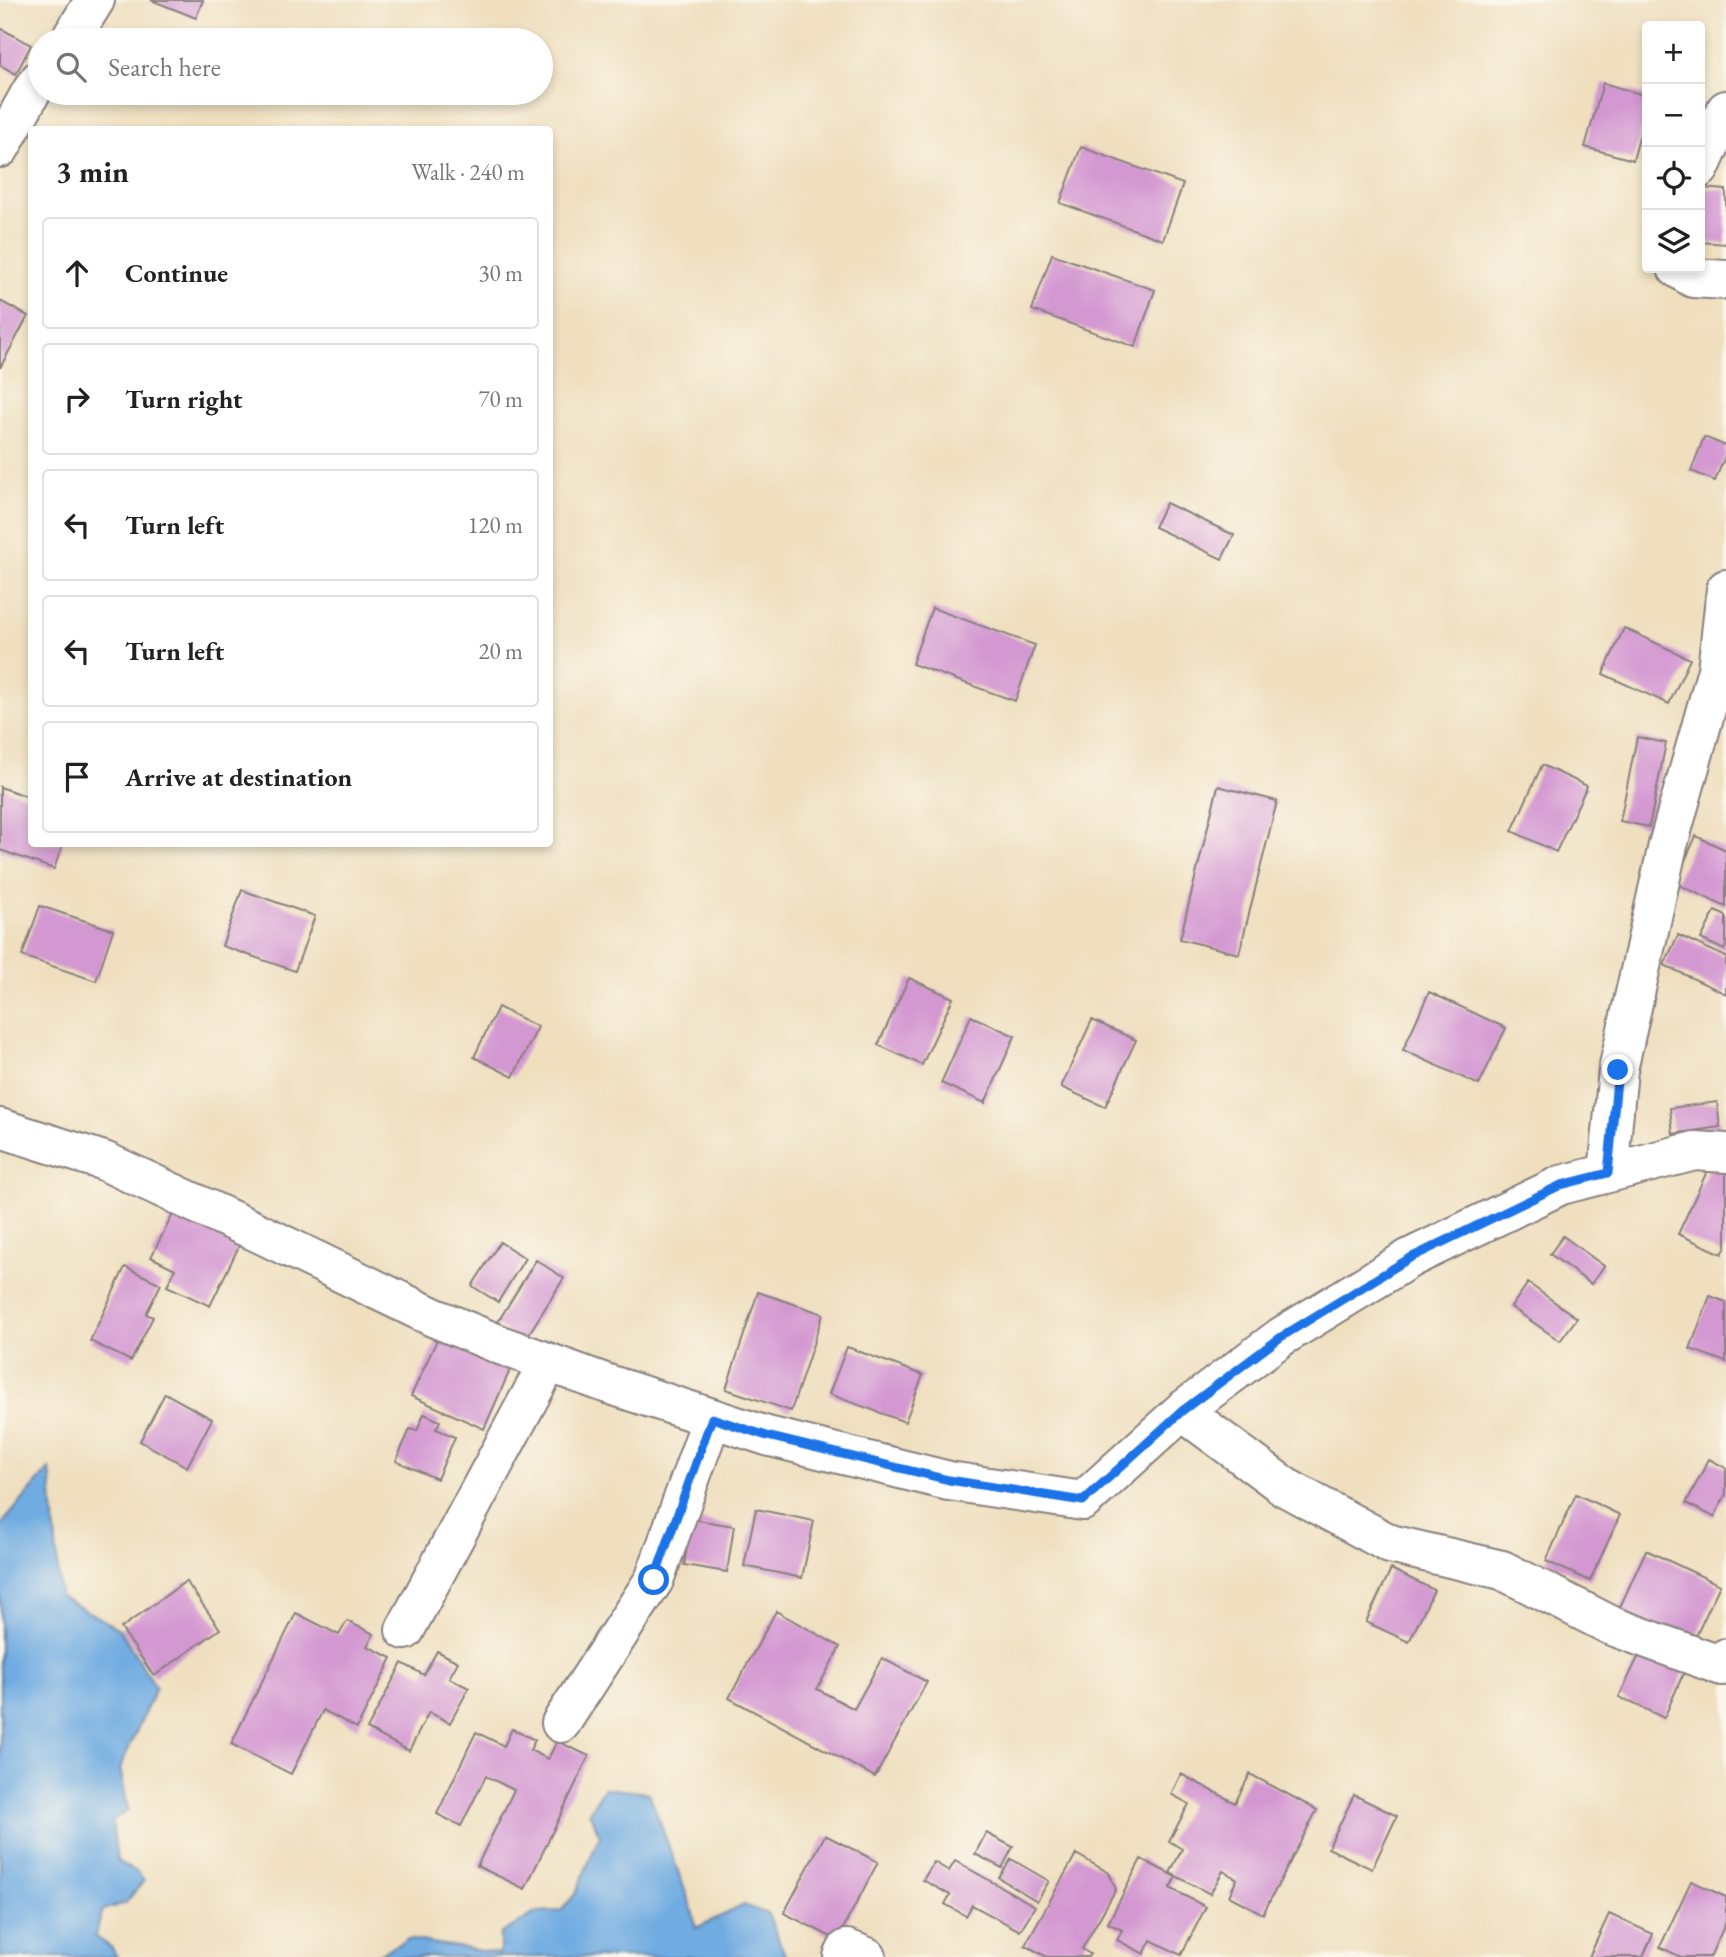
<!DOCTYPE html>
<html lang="en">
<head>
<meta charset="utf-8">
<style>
	body { margin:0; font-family:"EB Garamond",serif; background:#f6f6f6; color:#222 }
	.controls { position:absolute; right:21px; top:21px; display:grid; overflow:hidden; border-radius:7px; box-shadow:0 4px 10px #0003 }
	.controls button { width:63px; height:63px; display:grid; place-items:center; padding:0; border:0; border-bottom:2px solid #e0e0e0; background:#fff; color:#222; font:35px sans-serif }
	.stop { position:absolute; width:21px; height:21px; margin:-16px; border:5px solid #1a73e8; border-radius:50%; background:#fff }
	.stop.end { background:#1a73e8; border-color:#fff; box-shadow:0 2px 7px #0008 }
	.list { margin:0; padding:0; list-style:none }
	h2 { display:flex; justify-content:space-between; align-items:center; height:91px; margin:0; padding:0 28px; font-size:30px }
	h2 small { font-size:23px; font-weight:400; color:#767676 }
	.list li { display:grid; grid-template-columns:46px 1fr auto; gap:21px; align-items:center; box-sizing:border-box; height:112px; margin:0 14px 14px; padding:0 14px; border:2px solid #e0e0e0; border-radius:7px }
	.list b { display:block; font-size:26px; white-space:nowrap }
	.list em { font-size:23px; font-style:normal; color:#767676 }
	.icon { flex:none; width:38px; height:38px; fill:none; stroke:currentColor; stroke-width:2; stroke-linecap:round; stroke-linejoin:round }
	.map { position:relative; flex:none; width:1726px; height:1957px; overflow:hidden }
	.search { position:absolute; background:#fff; box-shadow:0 4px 10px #0003; left:28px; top:28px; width:525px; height:77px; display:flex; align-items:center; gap:18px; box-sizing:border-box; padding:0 24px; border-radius:38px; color:#767676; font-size:26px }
	.panel { position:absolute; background:#fff; box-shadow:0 4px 10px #0003; left:28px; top:126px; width:525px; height:721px; border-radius:7px }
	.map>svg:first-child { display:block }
	.water { fill:#70abe1; stroke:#49668e; stroke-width:2 }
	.building { fill:#d397d1 }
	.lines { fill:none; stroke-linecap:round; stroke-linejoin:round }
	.minor-casing { stroke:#88807d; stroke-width:42 }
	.minor { stroke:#fff; stroke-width:38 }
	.route { stroke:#1a73e8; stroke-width:9 }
</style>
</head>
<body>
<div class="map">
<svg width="1726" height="1957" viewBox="0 0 1726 1957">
	<rect width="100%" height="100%" fill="#fbf7ec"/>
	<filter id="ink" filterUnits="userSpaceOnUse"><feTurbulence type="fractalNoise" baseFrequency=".0143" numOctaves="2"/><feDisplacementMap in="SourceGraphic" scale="14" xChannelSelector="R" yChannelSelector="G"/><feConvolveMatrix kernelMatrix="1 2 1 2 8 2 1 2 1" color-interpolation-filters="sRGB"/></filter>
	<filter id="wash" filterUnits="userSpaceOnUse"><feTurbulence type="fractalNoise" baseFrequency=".00686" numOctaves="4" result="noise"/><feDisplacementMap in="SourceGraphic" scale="28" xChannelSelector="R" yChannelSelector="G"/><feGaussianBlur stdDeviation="1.57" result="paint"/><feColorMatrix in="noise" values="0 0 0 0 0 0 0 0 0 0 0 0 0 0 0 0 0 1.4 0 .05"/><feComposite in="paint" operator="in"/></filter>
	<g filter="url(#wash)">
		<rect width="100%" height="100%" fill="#efdfbf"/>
		<path class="water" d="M50 1468 60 1596 119 1629 156 1687 120 1768 128 1810 112 1821 117 1861 137 1872 144 1881 125 1903 103 1910 95 1936 112 1948 117 1957H0V1526Z
			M604 1788 649 1793 692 1909 696 1928 744 1905 768 1914 786 1957H373L408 1939 500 1954V1934L537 1912 561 1911 576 1893 600 1835 589 1812Z"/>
		<g id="blocks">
			<path class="building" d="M151 0H203L196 18Z
				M0 28 31 45 16 74 0 65Z
				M1603 83 1647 96V108L1633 160 1585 147Z
				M1081 147 1183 184 1163 240 1060 203Z
				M1702 188 1726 190V244L1700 242Z
				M1052 254 1155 290 1135 347 1032 310Z
				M0 301 28 316 0 368Z
				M1704 437 1726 446V454L1715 481 1691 471Z
				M1166 503 1234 535 1222 559 1154 527Z
				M932 608 1035 645 1015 701 912 664Z
				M1624 628 1690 659 1669 704 1603 674Z
				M1637 737 1666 743 1649 827 1620 821Z
				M1542 765 1587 786 1556 852 1512 831Z
				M1218 786 1277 801 1239 954 1180 939Z
				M0 787 32 798V844H63L54 869 0 850Z
				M1696 836 1726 850V907L1675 883Z
				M242 890 315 916 295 971 222 946Z
				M40 906 113 930 96 981 22 956Z
				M1715 911 1726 916V945L1724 950 1701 939Z
				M1678 935 1726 957V994L1664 965Z
				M909 978 953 998 922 1065 878 1045Z
				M1429 992 1506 1028 1479 1085 1403 1050Z
				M498 1007 538 1027 513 1077 474 1057Z
				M971 1016 1015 1036 985 1103 941 1083Z
				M1092 1020 1136 1040 1105 1107 1061 1087Z
				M1717 1102 1720 1127 1673 1134 1670 1108Z
				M1709 1167 1726 1168V1247L1722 1254 1678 1234Z
				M175 1210 241 1242 210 1306 167 1286 175 1269 151 1257Z
				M1563 1236 1604 1266 1591 1284 1550 1254Z
				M500 1242 525 1258 498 1302 472 1286Z
				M536 1260 564 1278 523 1343 496 1325Z
				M125 1267 161 1284 146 1314 153 1317 131 1361 90 1341Z
				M1528 1283 1577 1318 1560 1341 1511 1307Z
				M758 1292 823 1314 791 1411 726 1389Z
				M1710 1296 1726 1302V1362L1690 1349Z
				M442 1329 514 1361 484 1429 411 1396Z
				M847 1347 923 1375 905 1422 829 1394Z
				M165 1393 212 1419 187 1467 140 1441Z
				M424 1414 440 1421 436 1429 455 1437 437 1479 396 1461 410 1429 417 1431Z
				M1709 1459 1726 1468V1494L1714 1517 1686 1503Z
				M1576 1494 1620 1515 1590 1581 1546 1561Z
				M756 1509 814 1521 802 1578 744 1566Z
				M691 1519 734 1526 727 1572 684 1565Z
				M1646 1550 1720 1585 1689 1651 1615 1618Z
				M1391 1569 1434 1590 1409 1642 1366 1622Z
				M186 1581 220 1629 154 1676 121 1628Z
				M776 1611 840 1647 817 1689 854 1709 882 1658 927 1682 875 1777 729 1698Z
				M296 1613 339 1635 347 1621 374 1634 367 1646 392 1658 357 1728 323 1710 291 1774 231 1744Z
				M437 1651 458 1662 449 1678 469 1688 450 1723 429 1712 409 1751 367 1729 402 1663 424 1675Z
				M1641 1651 1684 1672 1664 1718 1619 1697Z
				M512 1729 535 1740 530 1750 548 1759 557 1741 589 1756 525 1889 477 1866 514 1790 486 1776 461 1826 437 1814 476 1732 504 1746Z
				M1181 1774 1235 1803 1250 1774 1317 1810 1263 1914 1229 1896 1237 1879 1223 1871 1210 1894 1170 1873 1182 1849 1169 1841 1189 1804 1171 1794Z
				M1354 1795 1397 1816 1372 1869 1328 1848Z
				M986 1833 1013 1847 1002 1868 975 1854Z
				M825 1835 878 1862 837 1940 784 1913Z
				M1076 1854 1109 1873 1116 1889 1082 1949 1090 1954 1088 1957H1047L1025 1945Z
				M1011 1859 1049 1881 1037 1901 999 1878Z
				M1141 1859 1176 1877 1170 1888 1206 1907 1181 1955 1151 1940 1144 1954 1117 1940 1122 1930 1108 1923Z
				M955 1861 1035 1906 1020 1931 972 1905 966 1916 945 1904 950 1895 923 1880 934 1862 949 1871Z
				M1691 1881 1726 1897V1922L1710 1957H1681L1660 1947Z
				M1609 1914 1653 1934 1643 1957H1589Z"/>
		</g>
	</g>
	<g filter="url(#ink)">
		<use href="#blocks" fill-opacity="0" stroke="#88807d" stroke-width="2"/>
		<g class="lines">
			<g class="minor-casing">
				<path id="minor" d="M70 40 95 0
					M0 148 31 92 40 79
					M1700 168 1726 110
					M1677 268 1693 278 1726 280
					M0 1128 104 1161 257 1232 433 1317 503 1346 608 1384 767 1436 949 1481 1083 1501 1182 1411 1281 1337 1410 1258 1561 1185 1695 1151 1726 1153
					M1608 1173 1618 1070 1668 845 1717 670 1726 589
					M1182 1411 1285 1487 1390 1544 1502 1570 1612 1626 1722 1666 1726 1658
					M405 1630 548 1363
					M561 1723 654 1580 712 1418
					M843 1957 847 1949 867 1957"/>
			</g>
			<use href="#minor" class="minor"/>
		</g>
	</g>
	<g class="lines" filter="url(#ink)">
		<path class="route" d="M654 1580 712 1418 767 1436 949 1480 1083 1501 1182 1411 1281 1337 1410 1258 1561 1185 1608 1173 1618 1070"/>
	</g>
</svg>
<div class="controls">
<button>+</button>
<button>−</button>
<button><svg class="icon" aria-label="locate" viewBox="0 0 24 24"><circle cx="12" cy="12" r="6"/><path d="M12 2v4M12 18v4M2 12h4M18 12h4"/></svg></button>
<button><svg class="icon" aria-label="layers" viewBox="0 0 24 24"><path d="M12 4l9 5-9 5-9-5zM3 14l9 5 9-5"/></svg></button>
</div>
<div class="stop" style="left:654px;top:1580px"></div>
<div class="stop end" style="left:1618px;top:1070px"></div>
<div class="search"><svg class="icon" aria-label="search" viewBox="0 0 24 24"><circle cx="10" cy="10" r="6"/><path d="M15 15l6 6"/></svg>Search here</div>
<section class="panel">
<h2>3 min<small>Walk · 240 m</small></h2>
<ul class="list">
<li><svg class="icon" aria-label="ahead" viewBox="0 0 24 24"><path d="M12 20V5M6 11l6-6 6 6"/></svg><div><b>Continue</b></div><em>30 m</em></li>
<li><svg class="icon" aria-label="right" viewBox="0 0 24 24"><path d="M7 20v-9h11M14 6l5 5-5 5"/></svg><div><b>Turn right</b></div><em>70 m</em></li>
<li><svg class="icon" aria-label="left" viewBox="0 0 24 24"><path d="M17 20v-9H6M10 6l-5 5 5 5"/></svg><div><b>Turn left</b></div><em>120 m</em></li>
<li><svg class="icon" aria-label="left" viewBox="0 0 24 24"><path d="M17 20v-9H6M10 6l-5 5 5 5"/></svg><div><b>Turn left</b></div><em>20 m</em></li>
<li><svg class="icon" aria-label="arrive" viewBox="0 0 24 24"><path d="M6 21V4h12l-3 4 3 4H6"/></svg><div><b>Arrive at destination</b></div></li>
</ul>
</section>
</div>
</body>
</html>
